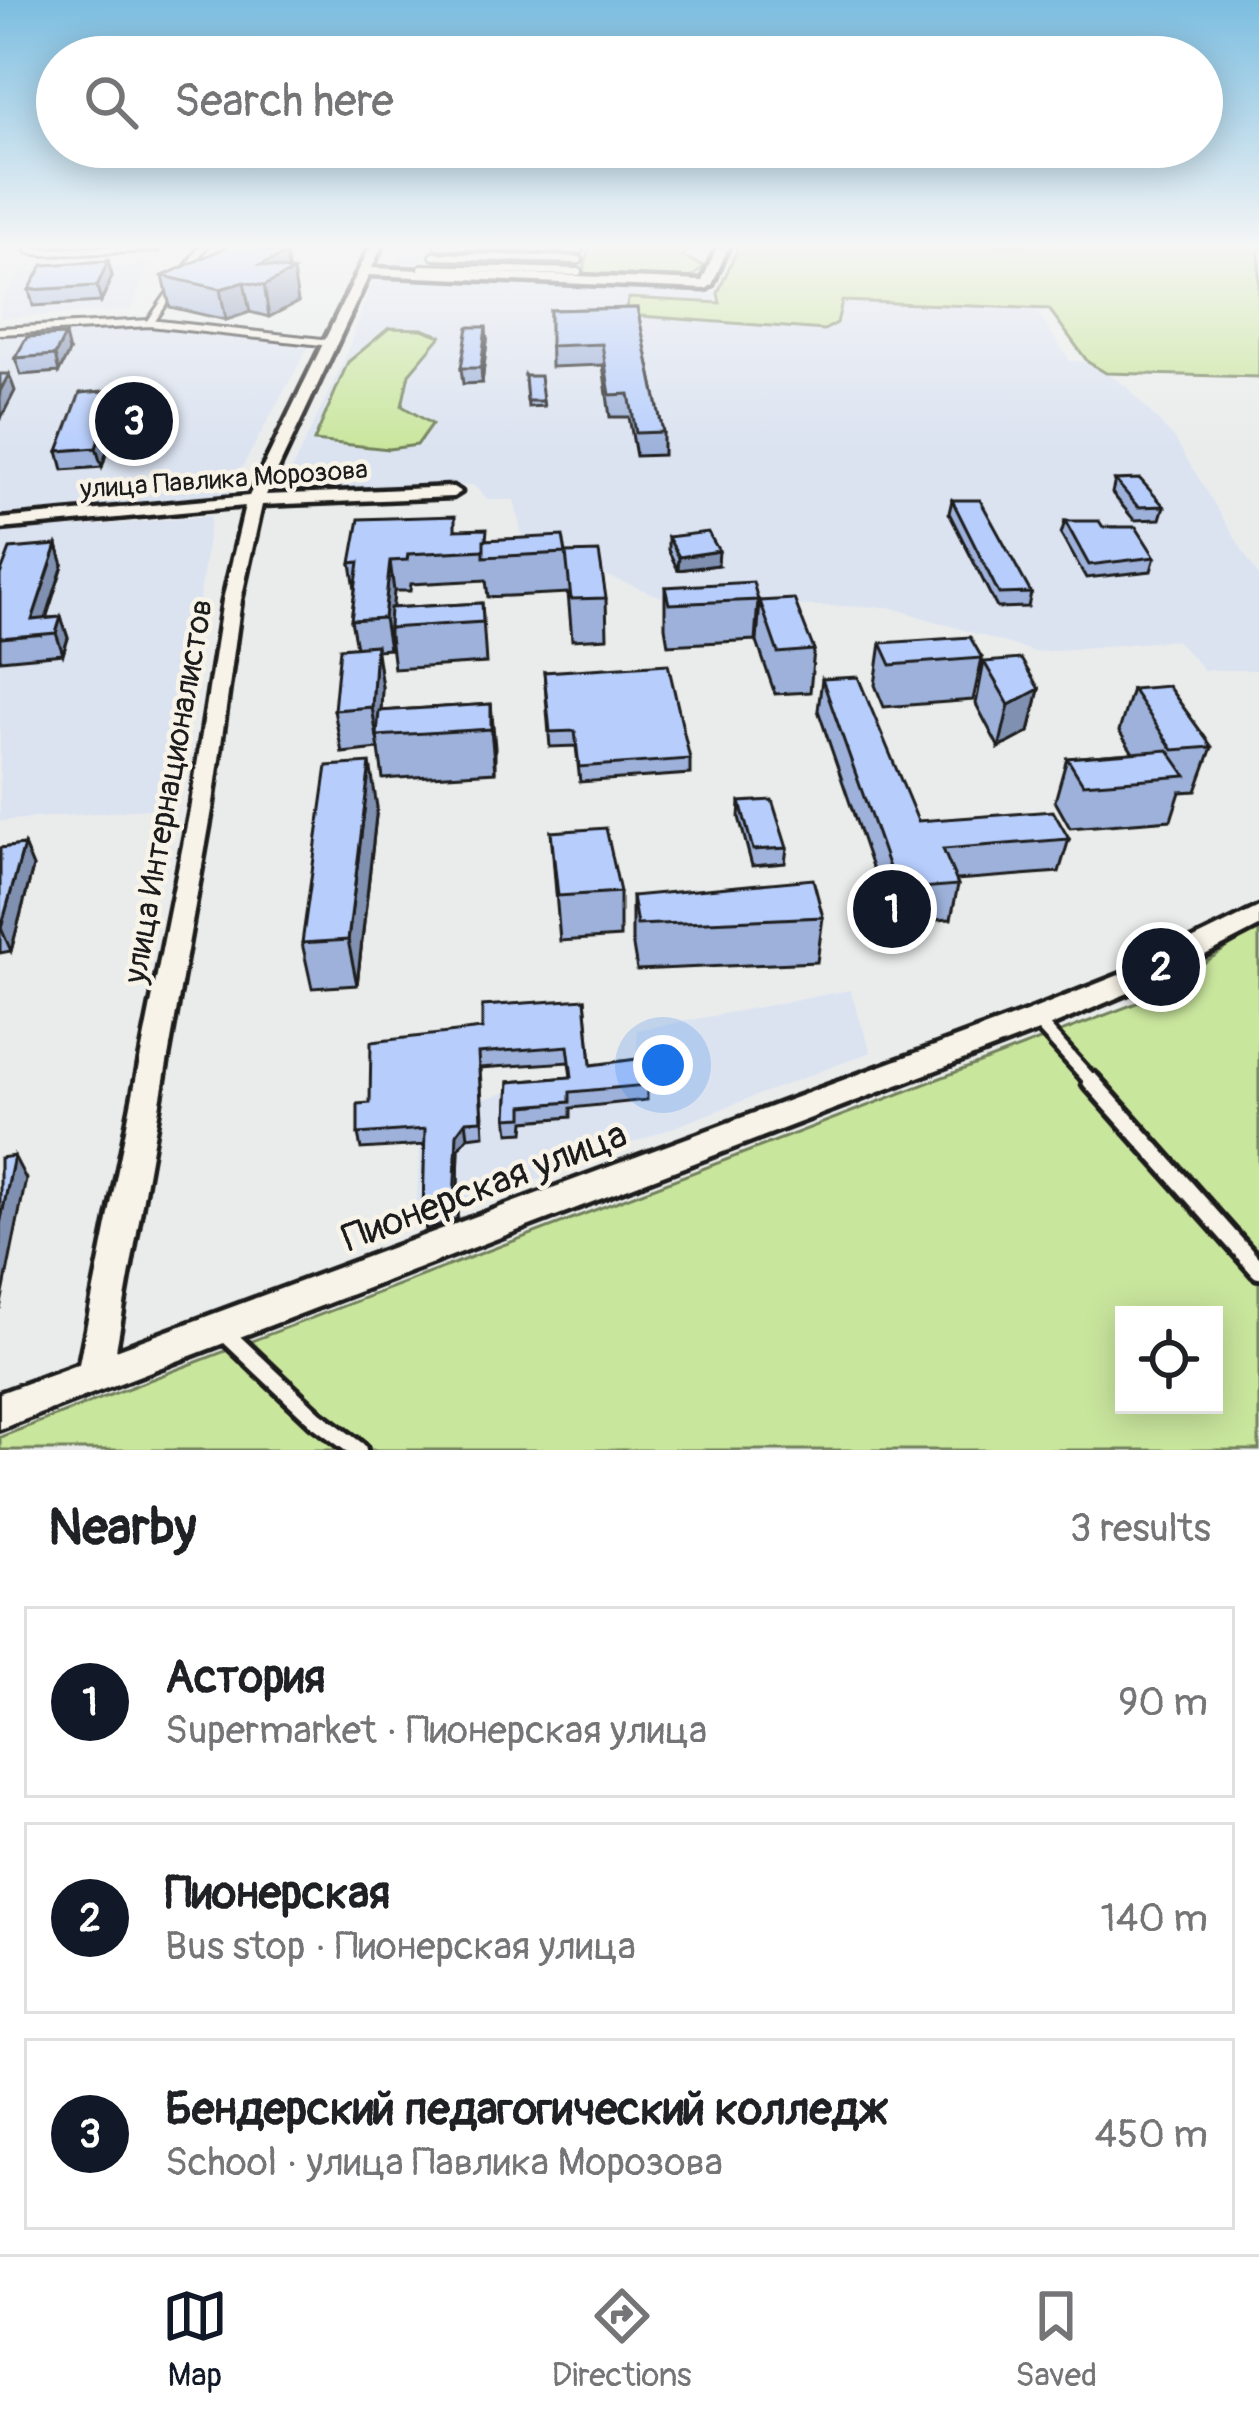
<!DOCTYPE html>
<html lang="en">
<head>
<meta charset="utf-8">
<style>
	body { margin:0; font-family:Pangolin,sans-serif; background:#f2f2f2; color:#202124 }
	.controls { position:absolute; right:36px; bottom:36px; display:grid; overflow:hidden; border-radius:0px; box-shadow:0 6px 30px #0003 }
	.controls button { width:108px; height:108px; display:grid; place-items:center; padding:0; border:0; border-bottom:3px solid #e0e0e0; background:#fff; color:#202124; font:60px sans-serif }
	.you { position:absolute; left:663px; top:1065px; width:42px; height:42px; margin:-30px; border:9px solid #fff; border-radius:50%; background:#1a73e8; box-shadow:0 0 0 18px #1a73e833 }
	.badge { display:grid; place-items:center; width:78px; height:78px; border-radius:50%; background:#111827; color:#fff; font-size:39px; font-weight:700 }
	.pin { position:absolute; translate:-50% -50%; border:6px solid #fff; box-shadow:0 3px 12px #0006 }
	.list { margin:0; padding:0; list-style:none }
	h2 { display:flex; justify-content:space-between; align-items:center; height:156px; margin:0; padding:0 48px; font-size:51px }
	h2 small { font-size:39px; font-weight:400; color:#757577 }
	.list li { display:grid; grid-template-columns:78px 1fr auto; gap:36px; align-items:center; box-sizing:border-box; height:192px; margin:0 24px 24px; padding:0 24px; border:3px solid #e0e0e0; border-radius:0px }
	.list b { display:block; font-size:45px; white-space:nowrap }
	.list p { margin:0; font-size:39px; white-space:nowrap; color:#757577 }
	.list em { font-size:39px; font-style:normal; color:#757577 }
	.icon { flex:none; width:66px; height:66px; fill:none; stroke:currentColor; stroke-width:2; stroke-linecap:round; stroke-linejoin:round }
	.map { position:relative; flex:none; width:1259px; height:1450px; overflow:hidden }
	.search { position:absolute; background:#fff; box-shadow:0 6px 30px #0003; left:36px; right:36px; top:36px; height:132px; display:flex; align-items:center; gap:30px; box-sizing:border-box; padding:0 42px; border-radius:66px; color:#757577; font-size:45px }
	.sheet { height:804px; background:#fff }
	nav { display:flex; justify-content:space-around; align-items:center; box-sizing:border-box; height:168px; border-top:3px solid #e0e0e0; background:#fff; font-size:33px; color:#757577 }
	nav a { display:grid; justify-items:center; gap:6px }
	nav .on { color:#111827 }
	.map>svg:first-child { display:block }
	.built { fill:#dbe3f1 }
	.green { fill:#c9e69d; stroke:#72815c; stroke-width:3; fill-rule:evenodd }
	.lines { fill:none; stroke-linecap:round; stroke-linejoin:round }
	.lane-far2-casing { stroke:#1c1c1c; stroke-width:12 }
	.lane-far1-casing { stroke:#1c1c1c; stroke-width:21 }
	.lane-casing { stroke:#1c1c1c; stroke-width:26 }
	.street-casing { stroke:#1c1c1c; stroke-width:9 }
	.lane-far2 { stroke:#f7f3e8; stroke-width:6 }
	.lane-far1 { stroke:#f7f3e8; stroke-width:12 }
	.lane { stroke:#f7f3e8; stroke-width:16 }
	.street { fill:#f7f3e8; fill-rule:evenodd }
	.wall { fill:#9db1da; stroke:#1c1c1c; stroke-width:3 }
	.shaded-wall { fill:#8090b1; stroke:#1c1c1c; stroke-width:3 }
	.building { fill:#b7cefd; stroke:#1c1c1c; stroke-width:3 }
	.labels { text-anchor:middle; stroke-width:9; stroke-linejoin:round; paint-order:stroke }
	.far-street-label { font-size:27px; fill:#1c1c1c; stroke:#f7f3e8 }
	.street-label { font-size:33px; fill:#1c1c1c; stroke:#f7f3e8 }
	.near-street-label { font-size:39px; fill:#1c1c1c; stroke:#f7f3e8 }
</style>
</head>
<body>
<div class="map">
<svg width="1259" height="1450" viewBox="0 0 1259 1450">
	<rect width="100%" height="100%" fill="#eaecec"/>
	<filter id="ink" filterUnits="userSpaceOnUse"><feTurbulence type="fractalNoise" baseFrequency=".00833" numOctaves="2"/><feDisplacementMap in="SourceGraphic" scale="24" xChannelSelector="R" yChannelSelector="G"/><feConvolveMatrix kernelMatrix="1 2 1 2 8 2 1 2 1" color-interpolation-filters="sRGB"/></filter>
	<g filter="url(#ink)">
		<path class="built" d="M402 245H590L582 277 395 268Z
			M149 265 131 310 0 318V304L20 272Z
			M401 275 1036 310 1070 361 1088 362 1126 386 1174 438 1259 577V670H1204L1176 640 1035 652 889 607 681 604 524 545 514 500H488L473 485 281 492 345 358 372 283Z
			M138 326 310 344 226 497 0 516V335Z
			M211 516 171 807 0 821V533Z
			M850 990 871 1052 415 1226 422 1116 637 1056V1030Z"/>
		<path class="green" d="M590 245H689L683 257 704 266 690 280 582 277Z
			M739 245H1259V377L1106 373 1088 362 1049 309 842 301 837 323 824 330 628 315 625 310 629 298 720 303 718 293Z
			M389 328 422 329 441 336 409 374 402 406 432 424 417 445 389 449 314 441 348 362Z
			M1259 927V1450H0V1437L1150 998ZM1124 1315H1214V1405H1124Z"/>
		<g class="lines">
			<g class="lane-far2-casing">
				<path id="lane-far2" d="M31 245 30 250 45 252 156 248
					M204 245 150 323 331 343
					M438 245 579 250
					M434 256 579 260
					M422 268 578 272
					M0 331 150 323"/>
			</g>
			<g class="lane-far1-casing">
				<path id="lane-far1" d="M1038 1022 1094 1084"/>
			</g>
			<g class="lane-casing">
				<path id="lane" d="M1091 1081 1259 1270
					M224 1332 316 1419 358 1450"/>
			</g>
			<g class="street-casing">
				<path id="street" d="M371 245H382L372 268 702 281 718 245H729L712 285 706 289 369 275 266 495 453 487 461 492 453 497 262 505 241 600 212 810 116 1350 1026 1012 1129 971 1259 907V927L1147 985 1046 1028 0 1429V1393L79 1364 190 810 223 600 245 506 0 529V519L249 496Z"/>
			</g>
			<use href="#lane-far2" class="lane-far2"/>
			<use href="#lane-far1" class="lane-far1"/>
			<use href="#lane" class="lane"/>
			<use href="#street" class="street"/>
		</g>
		<path class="wall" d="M286 254 288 270 298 302 269 317 250 312 226 320 170 307 163 276Z
			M108 261 112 276 101 302 33 306 29 290Z
			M637 308 663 432V455L636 456 629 417H610L603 365 551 367 550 310Z
			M487 341 482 383 463 384 461 368Z
			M69 352 59 372 21 375 15 358Z
			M525 376 543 401 544 406 528 407Z
			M120 408 102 467 63 470 58 451Z
			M1115 480 1164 506 1160 519 1134 520 1112 493Z
			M952 500 1031 593 1028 607 997 608 949 513Z
			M1065 521 1103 527 1155 557 1151 571 1086 578 1061 534Z
			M457 530 488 540 566 553 606 598 607 638 572 640 568 593 488 597 486 580 411 584 410 591H394L392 608 482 603 486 663 394 669 390 636 389 649 376 650 382 687 381 711 491 704 495 772 383 779 379 749 342 753 334 710 356 647 351 620 355 590 351 563Z
			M668 537 718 565 678 570 668 550Z
			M63 565 46 618 61 617 68 638 63 654 0 660V575Z
			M665 587 758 600 755 640 668 645 665 627Z
			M760 601 814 650 810 692 775 694 757 642Z
			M881 643 982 658 973 700 884 707 875 685Z
			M984 662 1039 689 1029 732 999 748 976 704Z
			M544 672 690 759V774L580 782 576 746 550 747Z
			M822 679 918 821 1069 839 1059 872 956 880 958 885 951 919 891 923 818 710Z
			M1132 689 1212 747 1196 791 1180 792 1171 820 1070 828 1055 801 1067 758 1133 753 1119 731Z
			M740 802 787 848 785 863 752 866 739 817Z
			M377 807 357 985 312 988 302 943Z
			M551 832 620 892V937L560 941Z
			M24 845 33 867 11 951 0 953V848Z
			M632 896 823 917 817 962 637 970 632 940Z
			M585 999 591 1065 647 1085V1100L571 1108V1117L525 1121 524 1132 509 1133 507 1118 509 1082 571 1077 569 1062 480 1068 484 1135 468 1137 459 1148 457 1219 426 1230 423 1215 425 1145 361 1149 358 1134 370 1103 482 1029Z"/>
		<path class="shaded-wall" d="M286 254 289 274 293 271 298 302 269 317 261 265Z
			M108 261 112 276 101 302 97 286Z
			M244 282 250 312 226 320 220 289Z
			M486 327 487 341 482 383 481 368Z
			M65 335 69 352 59 372 55 355Z
			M9 374 15 391 0 420V391Z
			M116 390 120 408 102 467 96 448Z
			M57 545 63 565 41 634 32 620Z
			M719 551 718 565 678 570 679 557Z
			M390 561 394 591 391 628H389V649L384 618Z
			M61 617 68 638 63 654 56 633Z
			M376 645 382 687 380 735 377 736 379 750 372 707Z
			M1039 689 1029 732 999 748 1009 705Z
			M491 704 495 747V772L491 729Z
			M370 763 377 807 357 985 348 940Z
			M24 845 33 867 11 951 1 928Z
			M466 1121 468 1137 459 1148 457 1219 426 1230 423 1215 457 1133Z
			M14 1156 26 1179 0 1309V1224Z"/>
		<path class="building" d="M231 245H242L286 254 261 265 293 271 264 286 244 282 220 289 163 276Z
			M108 261 97 286 29 290 43 265Z
			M637 308 663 432 636 433 629 394 610 395 602 344 550 346V310Z
			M468 327H486L481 368H461Z
			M65 335 55 355 15 358 27 337Z
			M0 374H9L0 391Z
			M525 376H540L543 401H527Z
			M116 390 96 448 58 451 80 393Z
			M1140 479 1164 506 1138 507 1115 480Z
			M952 500H980L1031 593 999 594Z
			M455 516V530L487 529 486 540H484V550L408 554 407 560 390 561 384 618 351 620 359 562 351 563 359 519Z
			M1065 521H1099L1103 527H1136L1155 557 1089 565Z
			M708 532 719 551 679 557 668 537Z
			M563 536 566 553 484 557V540Z
			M57 545 32 620 61 617 56 633 0 638V575L10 549Z
			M599 552 606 598 571 599 566 553Z
			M753 582 758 600 669 604 665 587Z
			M794 599 814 650 778 653 760 601Z
			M482 603 483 622 389 628 390 608Z
			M970 637 982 658 891 665 881 643Z
			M376 645 372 707 334 710 340 648Z
			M1021 659 1039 689 1009 705 984 662Z
			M668 664 690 759 579 767 575 731 550 732 544 672Z
			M858 677 918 821 1053 811 1069 839 943 849 958 885 897 890 822 679Z
			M1168 686 1212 747 1173 750 1132 689Z
			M491 704V729L377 736 379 711Z
			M1168 750 1186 776 1083 784 1067 758Z
			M370 763 348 940 302 943 327 766Z
			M772 800 787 848 753 850 740 802Z
			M606 828 620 892 558 896 551 832Z
			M24 845 1 928H0V848Z
			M813 879 823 917 637 925 632 896Z
			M585 999 591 1065 645 1058 647 1085 570 1092V1102L523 1106V1117L507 1118 509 1082 572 1077 568 1046 478 1053 482 1120 466 1121 457 1133 454 1204 423 1215 425 1129 358 1134V1104L370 1103 371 1042 482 1029V1006Z
			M14 1156 0 1224V1158Z"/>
	</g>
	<linearGradient id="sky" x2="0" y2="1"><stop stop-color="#7bbde0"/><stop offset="0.55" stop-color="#f6f6f6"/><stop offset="1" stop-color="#f6f6f6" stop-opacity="0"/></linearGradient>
	<rect width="1259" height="448" fill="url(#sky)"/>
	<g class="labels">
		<g class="far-street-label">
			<text transform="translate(224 479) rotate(-4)" y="9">улица Павлика Морозова</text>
		</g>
		<g class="street-label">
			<text transform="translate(167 791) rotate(-80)" y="12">улица Интернационалистов</text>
		</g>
		<g class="near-street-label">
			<text transform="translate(484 1185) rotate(-21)" y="14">Пионерская улица</text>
		</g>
	</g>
</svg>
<div class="controls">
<button><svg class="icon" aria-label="locate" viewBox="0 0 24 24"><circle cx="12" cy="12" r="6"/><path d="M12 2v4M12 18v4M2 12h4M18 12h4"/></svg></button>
</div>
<div class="you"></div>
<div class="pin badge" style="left:892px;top:909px">1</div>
<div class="pin badge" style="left:1161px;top:967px">2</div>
<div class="pin badge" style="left:134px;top:421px">3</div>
<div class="search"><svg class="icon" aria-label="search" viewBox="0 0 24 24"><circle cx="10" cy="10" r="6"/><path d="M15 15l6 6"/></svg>Search here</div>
</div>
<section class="sheet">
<h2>Nearby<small>3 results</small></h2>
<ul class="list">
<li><span class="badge">1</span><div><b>Астория</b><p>Supermarket · Пионерская улица</p></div><em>90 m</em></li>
<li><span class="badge">2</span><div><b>Пионерская</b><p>Bus stop · Пионерская улица</p></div><em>140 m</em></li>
<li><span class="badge">3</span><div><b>Бендерский педагогический колледж</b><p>School · улица Павлика Морозова</p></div><em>450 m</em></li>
</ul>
</section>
<nav>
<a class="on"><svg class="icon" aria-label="map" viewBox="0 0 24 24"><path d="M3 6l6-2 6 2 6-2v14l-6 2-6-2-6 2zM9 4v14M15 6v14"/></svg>Map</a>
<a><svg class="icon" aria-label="directions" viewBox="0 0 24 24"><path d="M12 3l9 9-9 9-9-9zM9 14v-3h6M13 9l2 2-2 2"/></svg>Directions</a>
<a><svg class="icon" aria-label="saved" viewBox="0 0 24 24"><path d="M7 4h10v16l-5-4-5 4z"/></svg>Saved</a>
</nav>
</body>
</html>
